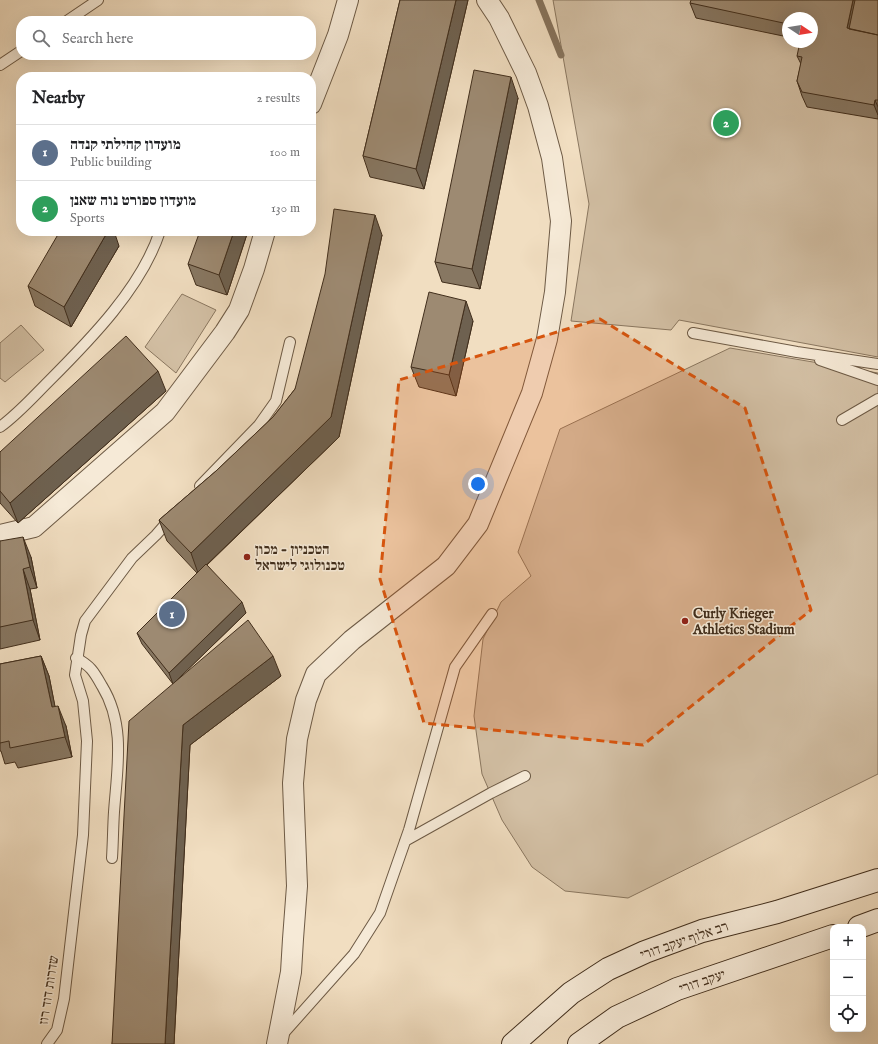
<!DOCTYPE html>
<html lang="en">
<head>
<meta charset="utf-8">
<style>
	body { margin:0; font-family:"IM FELL English","Frank Ruhl Libre",serif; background:#f2f2f2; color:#202124 }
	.controls { position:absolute; right:12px; bottom:12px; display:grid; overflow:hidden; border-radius:8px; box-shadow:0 4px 16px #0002 }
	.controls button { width:36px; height:36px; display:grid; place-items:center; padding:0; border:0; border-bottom:1px solid #e0e0e0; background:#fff; color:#202124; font:20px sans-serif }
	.compass { position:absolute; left:782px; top:12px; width:36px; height:36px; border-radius:50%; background:#fff; box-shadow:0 4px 16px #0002; rotate:102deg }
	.you { position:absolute; left:478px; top:484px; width:14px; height:14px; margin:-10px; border:3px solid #fff; border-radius:50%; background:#1a73e8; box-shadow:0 0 0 6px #1a73e833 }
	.badge { display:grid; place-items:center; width:26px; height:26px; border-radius:50%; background:#8f2418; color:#fff; font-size:13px; font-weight:700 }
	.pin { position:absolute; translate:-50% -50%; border:2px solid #fff; box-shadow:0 1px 4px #0006 }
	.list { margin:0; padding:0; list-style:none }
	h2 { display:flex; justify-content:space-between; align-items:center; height:52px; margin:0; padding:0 16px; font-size:17px }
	h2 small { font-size:13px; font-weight:400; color:#757577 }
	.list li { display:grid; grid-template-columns:26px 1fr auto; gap:12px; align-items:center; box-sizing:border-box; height:56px; padding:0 16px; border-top:1px solid #e0e0e0 }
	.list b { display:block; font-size:15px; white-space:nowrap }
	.list p { margin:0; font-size:13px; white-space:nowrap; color:#757577 }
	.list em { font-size:13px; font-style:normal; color:#757577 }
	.icon { flex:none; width:22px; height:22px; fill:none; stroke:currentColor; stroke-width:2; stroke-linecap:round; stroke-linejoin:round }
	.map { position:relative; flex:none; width:878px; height:1044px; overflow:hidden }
	.search { position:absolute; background:#fff; box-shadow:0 4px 16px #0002; left:16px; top:16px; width:300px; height:44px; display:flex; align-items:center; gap:10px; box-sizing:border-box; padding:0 14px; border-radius:16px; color:#757577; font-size:15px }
	.panel { position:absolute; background:#fff; box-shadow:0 4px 16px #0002; left:16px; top:72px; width:300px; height:164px; border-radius:16px }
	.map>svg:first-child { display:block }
	.green { fill:#d3c0a5; stroke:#8a7760; fill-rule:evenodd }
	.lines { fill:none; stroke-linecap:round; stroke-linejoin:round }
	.stream { stroke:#87745d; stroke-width:7 }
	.lane-casing { stroke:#6d5a45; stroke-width:12 }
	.street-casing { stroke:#6d5a45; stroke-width:22 }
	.secondary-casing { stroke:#412e1c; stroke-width:24 }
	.lane { stroke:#f6ead7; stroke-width:10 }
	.street { stroke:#f6ead7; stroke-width:20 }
	.secondary { stroke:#f6ead7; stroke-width:22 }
	.wall { fill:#877762; stroke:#412e1c }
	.shaded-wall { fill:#6e6150; stroke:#412e1c }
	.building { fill:#9d8a72; stroke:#412e1c }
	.marked { fill:#d7550e; fill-opacity:0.2; stroke:#d7550e; stroke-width:3; stroke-dasharray:8 5; stroke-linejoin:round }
	.poi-dot { fill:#8f2418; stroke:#f6ead7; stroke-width:1.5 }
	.labels { text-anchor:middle; stroke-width:3; stroke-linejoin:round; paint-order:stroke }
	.poi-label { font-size:14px; font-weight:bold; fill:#412e1c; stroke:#f6ead7; text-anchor:start }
	.street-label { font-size:14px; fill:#412e1c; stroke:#f6ead7 }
</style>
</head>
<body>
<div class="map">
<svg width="878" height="1044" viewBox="0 0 878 1044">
	<rect width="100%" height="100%" fill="#f1dec1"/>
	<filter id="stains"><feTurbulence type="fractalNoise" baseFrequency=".005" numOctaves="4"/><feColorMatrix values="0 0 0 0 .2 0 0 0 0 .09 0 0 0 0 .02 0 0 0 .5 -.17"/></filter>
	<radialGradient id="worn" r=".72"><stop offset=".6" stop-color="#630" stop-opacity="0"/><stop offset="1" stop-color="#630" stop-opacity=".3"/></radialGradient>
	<path class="green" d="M553 0H878V357L679 320 671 330 571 321 589 204ZM788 18H812V42H788Z
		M182 294 216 310 176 373 145 347Z
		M21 325 44 350 5 382 0 378V343Z
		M730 348 878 373V774L628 898 565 891 532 867 502 820 482 774 474 716 483 639 501 602 531 576 518 552 560 429Z"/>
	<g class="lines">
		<path class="stream" d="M539 0 561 55"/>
		<g class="lane-casing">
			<path id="lane" d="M67 21 98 0
				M0 65 21 51
				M693 333 797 352 878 364
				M820 360 878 380
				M842 420 878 399
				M0 427C18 414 33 397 49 381 90 340 142 287 160 231
				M200 486 259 425 276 401 290 342
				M76 658C91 666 94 672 102 686 126 725 117 769 114 812 113 827 113 842 112 858
				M405 841 491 793 525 776
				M282 1035 354 954 380 913 409 830 455 667 492 614
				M47 1044 57 1030 64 999 83 835 87 741 83 701 75 675 81 635 85 621 132 558 156 535 170 519"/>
		</g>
		<g class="street-casing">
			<path id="street" d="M311 104 338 35 348 0
				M0 535 34 527 165 412 225 332 239 310 254 269 265 231
				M277 1044 291 972 293 939 297 886 293 783 297 739 306 700 316 674 352 640 446 566 478 524 532 393 547 339 555 292 561 221 552 158 538 106 526 73 499 18 487 0"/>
		</g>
		<g class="secondary-casing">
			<path id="secondary" d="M859 927 878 920
				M513 1044 571 993 608 969 645 952 702 931 777 912 878 880
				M579 1044 617 1017 677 989 833 936"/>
		</g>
		<use href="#lane" class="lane"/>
		<use href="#street" class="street"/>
		<use href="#secondary" class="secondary"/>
	</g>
	<path class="wall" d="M400 0H468L424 189 370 177 363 156Z
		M878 0V119L807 107 802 96 797 81 801 64 797 56 812 42V18H788V37L696 18 690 3Z
		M518 98 480 289 442 282 435 262Z
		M248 231 227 295 196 285 188 264Z
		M382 235 339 437 207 565 246 613 181 676H281L190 745 174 1044H112L173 684 142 644 137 633 197 573 167 541 159 520 216 471 273 417 295 389Z
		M119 246 71 327 35 306 28 286Z
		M473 321 456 396 419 387 411 367Z
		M166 391 18 523 0 503V452Z
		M0 541 31 557 37 588 30 589 40 640 0 649Z
		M41 656 49 676 55 707 66 726 72 757 18 768 15 762 5 764 1 751H0V664Z"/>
	<path class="shaded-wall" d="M456 0H468L424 189 416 169Z
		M853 0H862L854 33 847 28Z
		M511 77 518 98 480 289 472 269Z
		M875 100 878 107V115L874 105Z
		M375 215 382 235 339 437 198 573 191 553 331 417Z
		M108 231H114L119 246 71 327 64 307Z
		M234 231H248L227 295 219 275Z
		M466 301 473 321 456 396 449 375Z
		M158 371 166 391 18 523 10 503Z
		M23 537 31 557 37 588 30 567Z
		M23 569 30 589 40 640 33 620Z
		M242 602 246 613 173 684 169 673Z
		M41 656 49 676 59 727 52 707Z
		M273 656 281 676 190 745 174 1044H165L183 725Z
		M58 706 66 726 72 757 65 737Z"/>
	<path class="building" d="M400 0H456L416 169 363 156Z
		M691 0H853L847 28 878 35V100H875L874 105 802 92 797 81 802 57 797 56 800 42H812V32L816 30 812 29V18H788V24L690 3Z
		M855 0H878V35L849 29Z
		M474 70 511 77 472 269 435 262Z
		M334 209 375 215 331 417 191 553 159 520 216 471 273 417 295 389 325 274Z
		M60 231H108L64 307 28 286Z
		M200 231H234L219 275 188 264Z
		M429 292 466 301 449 375 411 367Z
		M126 336 158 371 10 503 0 491V452Z
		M23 537 30 567 23 569 33 620 0 627V541Z
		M206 564 242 602 169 673 137 633Z
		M248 620 273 656 183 725 165 1044H112L129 721Z
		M41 656 52 707 58 706 65 737 10 748 9 741 0 743V664Z"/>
	<path class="marked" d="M600 319 745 408 811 610 643 745 424 723 380 579 399 380Z"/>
	<g class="poi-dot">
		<circle cx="247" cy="557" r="4"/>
		<circle cx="685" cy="621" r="4"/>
	</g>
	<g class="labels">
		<g class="poi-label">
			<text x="255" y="554">הטכניון - מכון<tspan x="255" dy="16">טכנולוגי לישראל</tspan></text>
			<text x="693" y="618">Curly Krieger<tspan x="693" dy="16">Athletics Stadium</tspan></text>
		</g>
		<g class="street-label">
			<text transform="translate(684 940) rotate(-19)" y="5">רב אלוף יעקב דורי</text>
			<text transform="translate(702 981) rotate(-19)" y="5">יעקב דורי</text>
			<text transform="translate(48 990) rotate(-81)" y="5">שדרות דוד רוז</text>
		</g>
	</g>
	<rect width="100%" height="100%" filter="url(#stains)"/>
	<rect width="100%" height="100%" fill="url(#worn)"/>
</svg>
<div class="controls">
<button>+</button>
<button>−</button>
<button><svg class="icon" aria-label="locate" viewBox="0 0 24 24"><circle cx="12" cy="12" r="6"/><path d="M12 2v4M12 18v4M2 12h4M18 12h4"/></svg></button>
</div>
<svg class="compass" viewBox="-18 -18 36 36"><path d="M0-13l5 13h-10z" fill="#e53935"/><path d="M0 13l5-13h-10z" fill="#757577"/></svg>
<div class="you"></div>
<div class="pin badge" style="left:172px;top:614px;background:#5c6f8a">1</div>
<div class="pin badge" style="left:726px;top:123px;background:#2e9e5b">2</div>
<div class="search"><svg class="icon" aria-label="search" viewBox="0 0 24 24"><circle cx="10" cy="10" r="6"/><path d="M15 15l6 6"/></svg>Search here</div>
<section class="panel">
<h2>Nearby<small>2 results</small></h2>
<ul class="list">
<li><span class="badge" style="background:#5c6f8a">1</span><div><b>מועדון קהילתי קנדה</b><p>Public building</p></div><em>100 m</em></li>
<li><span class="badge" style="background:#2e9e5b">2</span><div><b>מועדון ספורט נוה שאנן</b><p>Sports</p></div><em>130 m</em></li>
</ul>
</section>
</div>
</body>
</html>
